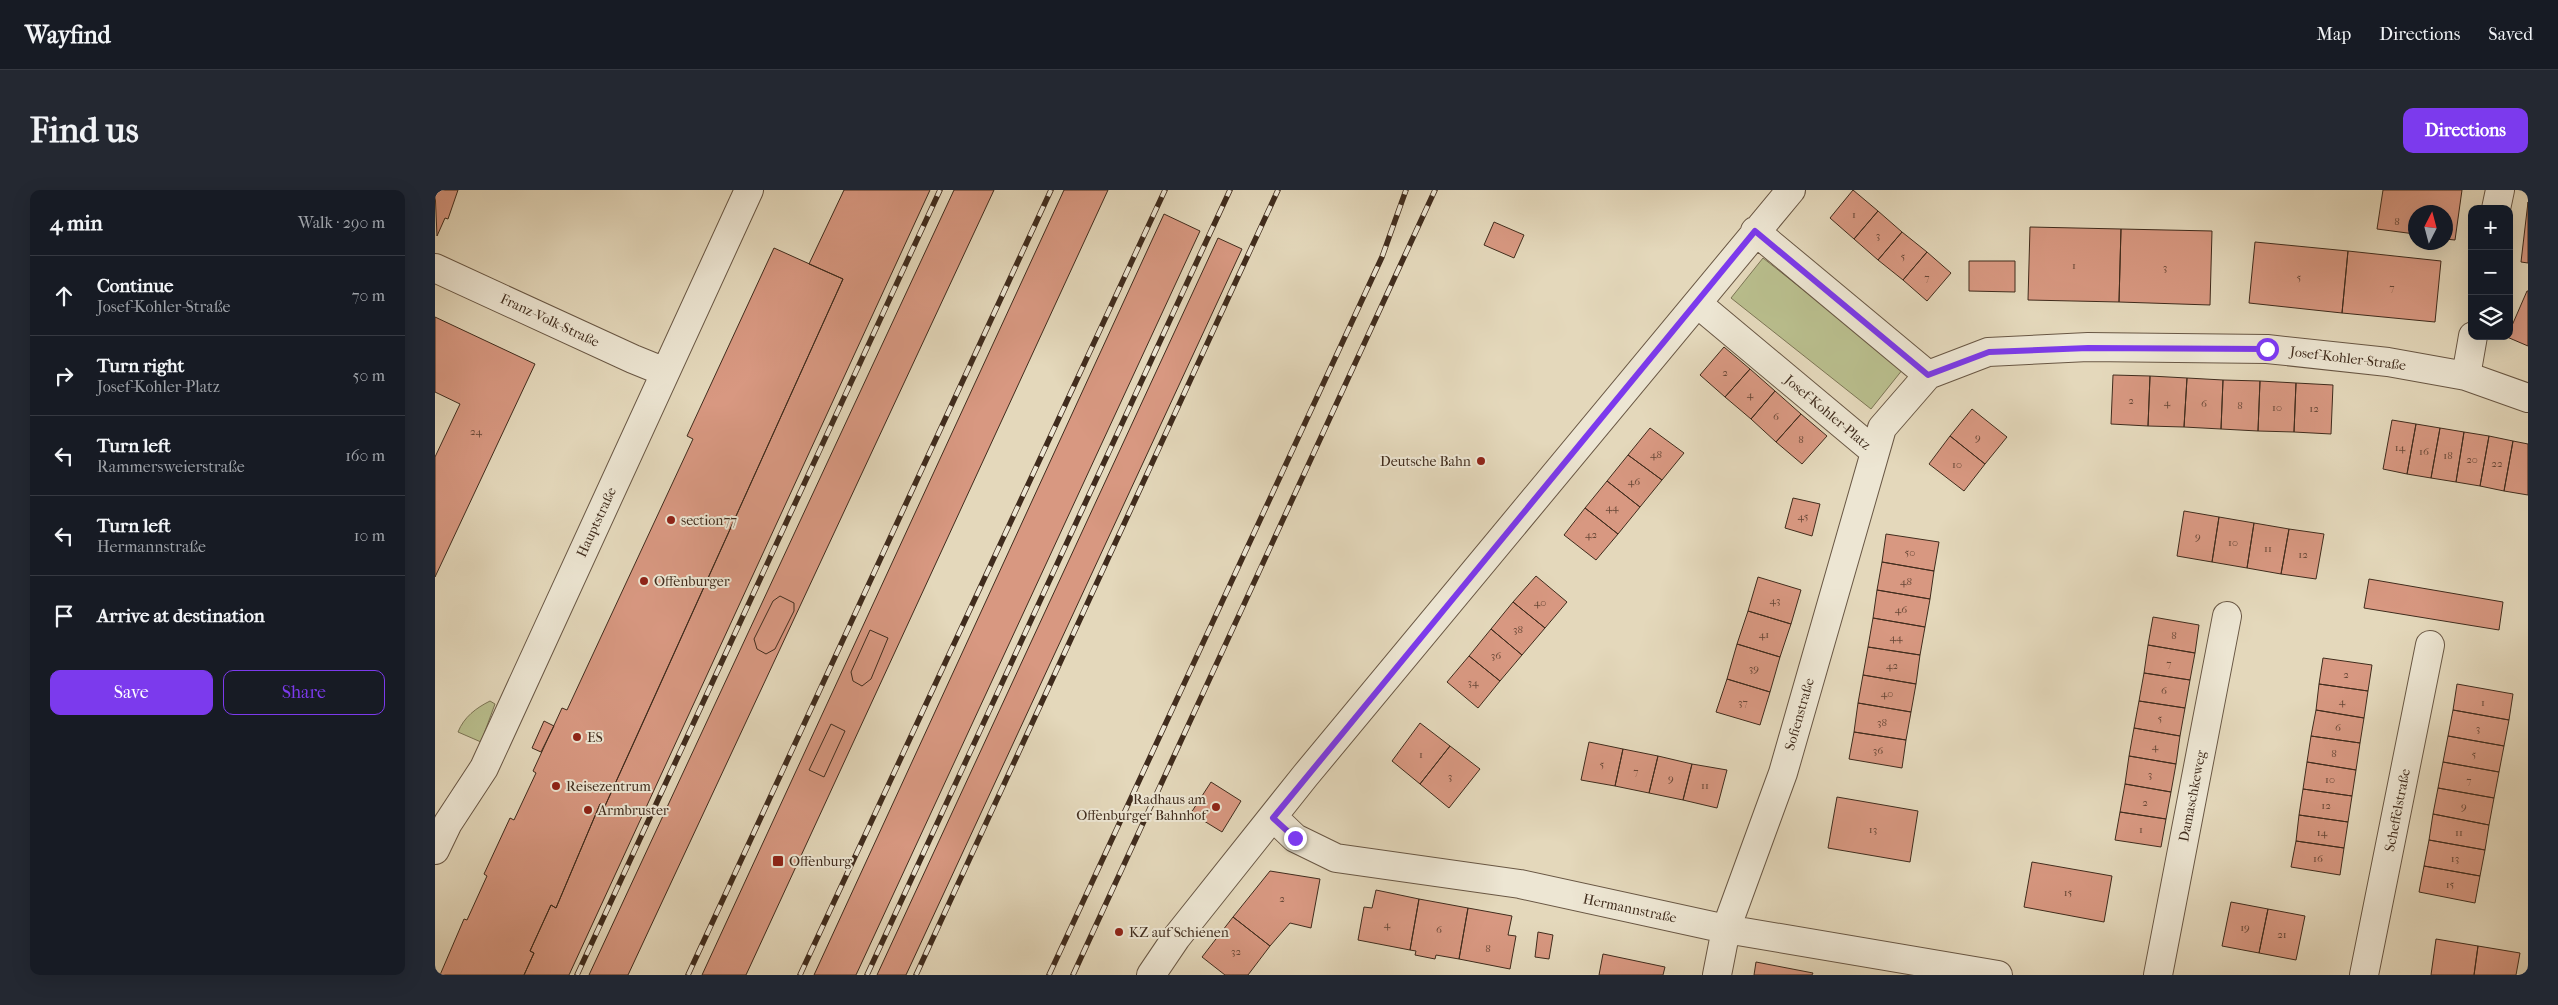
<!DOCTYPE html>
<html lang="en">
<head>
<meta charset="utf-8">
<style>
	body { margin:0; font-family:"IM FELL French Canon",serif; background:#242831; color:#f1f3f6 }
	.controls { position:absolute; right:15px; top:15px; display:grid; overflow:hidden; border-radius:10px; box-shadow:0 5px 20px #0002 }
	.controls button { width:45px; height:45px; display:grid; place-items:center; padding:0; border:0; border-bottom:1px solid #363941; background:#171b24; color:#f1f3f6; font:25px sans-serif }
	.compass { position:absolute; left:1973px; top:15px; width:45px; height:45px; border-radius:50%; background:#171b24; box-shadow:0 5px 20px #0002; rotate:6deg }
	.stop { position:absolute; width:15px; height:15px; margin:-11px; border:4px solid #7c3aed; border-radius:50%; background:#fff }
	.stop.end { background:#7c3aed; border-color:#fff; box-shadow:0 1px 5px #0008 }
	.list { margin:0; padding:0; list-style:none }
	h2 { display:flex; justify-content:space-between; align-items:center; height:65px; margin:0; padding:0 20px; font-size:21px }
	h2 small { font-size:16px; font-weight:400; color:#9ea1a6 }
	.list li { display:grid; grid-template-columns:32px 1fr auto; gap:15px; align-items:center; box-sizing:border-box; height:80px; padding:0 20px; border-top:1px solid #363941 }
	.list b { display:block; font-size:19px; white-space:nowrap }
	.list p { margin:0; font-size:16px; white-space:nowrap; color:#9ea1a6 }
	.list em { font-size:16px; font-style:normal; color:#9ea1a6 }
	.actions { display:flex; gap:10px; padding:15px 20px }
	.actions a { flex:1; padding:11px 0; border:1px solid #7c3aed; border-radius:10px; text-align:center; font-size:18px; color:#7c3aed }
	.actions .main { background:#7c3aed; color:#fff }
	.icon { flex:none; width:28px; height:28px; fill:none; stroke:currentColor; stroke-width:2; stroke-linecap:round; stroke-linejoin:round }
	.map { position:relative; flex:none; width:2093px; height:785px; overflow:hidden; border-radius:10px }
	header { display:flex; align-items:center; gap:30px; box-sizing:border-box; height:70px; padding:0 25px; background:#171b24; border-bottom:1px solid #363941 }
	header strong { font-size:24px }
	nav { display:flex; gap:28px; margin-inline-start:auto; font-size:18px }
	.intro { display:flex; align-items:center; justify-content:space-between; box-sizing:border-box; height:120px; padding:0 30px }
	h1 { margin:0; font-size:35px }
	.button { padding:12px 22px; border-radius:10px; background:#7c3aed; color:#fff; font-size:18px; font-weight:700 }
	main { display:flex; gap:30px; padding:0 30px }
	aside { flex:1; background:#171b24; border-radius:10px; box-shadow:0 5px 20px #0002 }
	.map>svg:first-child { display:block }
	.green { fill:#b9be8d; stroke:#7c7555 }
	.building { fill:#d89881; stroke:#402c1d }
	.lines { fill:none; stroke-linecap:round; stroke-linejoin:round }
	.minor-casing { stroke:#695744; stroke-width:30 }
	.minor { stroke:#ede6d3; stroke-width:28 }
	.rail-casing { stroke:#402c1d; stroke-width:5.5 }
	.rail { stroke:#ede6d3; stroke-width:4; stroke-dasharray:11; stroke-linecap:butt }
	.route { stroke:#7c3aed; stroke-width:6 }
	.poi-dot { fill:#8f2418; stroke:#ede6d3; stroke-width:2 }
	.labels { text-anchor:middle; stroke-width:4; stroke-linejoin:round; paint-order:stroke }
	.number-label { font-size:11px; fill:#664736 }
	.street-label { font-size:14px; fill:#402c1d; stroke:#ede6d3 }
	.poi-label { font-size:14px; fill:#402c1d; stroke:#ede6d3; text-anchor:start }
</style>
</head>
<body>
<header>
<strong>Wayfind</strong>
<nav><a>Map</a><a>Directions</a><a>Saved</a></nav>
</header>
<div class="intro"><h1>Find us</h1><a class="button">Directions</a></div>
<main>
<aside>
<h2>4 min<small>Walk · 290 m</small></h2>
<ul class="list">
<li><svg class="icon" aria-label="ahead" viewBox="0 0 24 24"><path d="M12 20V5M6 11l6-6 6 6"/></svg><div><b>Continue</b><p>Josef-Kohler-Straße</p></div><em>70 m</em></li>
<li><svg class="icon" aria-label="right" viewBox="0 0 24 24"><path d="M7 20v-9h11M14 6l5 5-5 5"/></svg><div><b>Turn right</b><p>Josef-Kohler-Platz</p></div><em>50 m</em></li>
<li><svg class="icon" aria-label="left" viewBox="0 0 24 24"><path d="M17 20v-9H6M10 6l-5 5 5 5"/></svg><div><b>Turn left</b><p>Rammersweierstraße</p></div><em>160 m</em></li>
<li><svg class="icon" aria-label="left" viewBox="0 0 24 24"><path d="M17 20v-9H6M10 6l-5 5 5 5"/></svg><div><b>Turn left</b><p>Hermannstraße</p></div><em>10 m</em></li>
<li><svg class="icon" aria-label="arrive" viewBox="0 0 24 24"><path d="M6 21V4h12l-3 4 3 4H6"/></svg><div><b>Arrive at destination</b></div></li>
</ul>
<div class="actions"><a class="main">Save</a><a>Share</a></div>
</aside>
<div class="map">
<svg width="2093" height="785" viewBox="0 0 2093 785">
	<rect width="100%" height="100%" fill="#e4d8bb"/>
	<filter id="stains"><feTurbulence type="fractalNoise" baseFrequency=".004" numOctaves="4"/><feColorMatrix values="0 0 0 0 .2 0 0 0 0 .09 0 0 0 0 .02 0 0 0 .5 -.17"/></filter>
	<radialGradient id="worn" r=".72"><stop offset=".6" stop-color="#630" stop-opacity="0"/><stop offset="1" stop-color="#630" stop-opacity=".3"/></radialGradient>
	<path class="green" d="M1328 68 1468 179 1436 219 1296 108Z
		M55 511 60 514 46 552 23 542C29 527 41 518 55 511Z"/>
	<path class="building" d="M0 0H23L13 29 10 28 2 46Z
		M409 0H495L134 785H89L99 763 95 761 116 715 121 718 165 614 170 616 408 89 374 74Z
		M519 0H559L193 785H154Z
		M629 0H673L311 785H267Z
		M1418 0 1443 21 1419 49 1395 28Z
		M1948 0H2027L2020 50 2010 49V22H1980V44L1942 39Z
		M2093 12V73L2086 72Z
		M1443 21 1467 42 1443 70 1419 49Z
		M729 24 765 41 421 785H379Z
		M1059 32 1089 45 1079 68 1049 55Z
		M1595 37 1686 39 1684 112 1593 110Z
		M1686 39 1777 41 1775 115 1684 112Z
		M1467 42 1492 62 1468 90 1443 70Z
		M783 48 807 59 471 785H442Z
		M1820 52 1913 61 1907 123 1814 113Z
		M339 58 408 89 201 548 170 616 165 614 121 718 116 715 95 761 99 763 89 785H5L29 729 32 730 52 686 49 684 75 628 79 630 101 583 98 581 127 518 132 520 258 249 252 246Z
		M1913 61 2006 71 2000 132 1907 123Z
		M1492 62 1516 83 1492 111 1468 90Z
		M1534 71H1580V102L1534 101Z
		M2092 101H2093V156L2072 147Z
		M0 127 100 174 0 387V267L25 214 0 202Z
		M1289 157 1315 179 1290 207 1265 185Z
		M1315 179 1340 201 1316 229 1290 207Z
		M1678 185 1715 186 1713 236 1676 234Z
		M1715 186 1752 188 1749 237 1713 236Z
		M1752 188 1788 190 1786 239 1749 237Z
		M1788 190 1825 191 1823 241 1786 239Z
		M1825 191 1861 193 1859 242 1823 241Z
		M1861 193 1898 195 1896 244 1859 242Z
		M1340 201 1366 224 1341 252 1316 229Z
		M1537 219 1572 247 1550 274 1515 246Z
		M1366 224 1392 246 1367 274 1341 252Z
		M1957 230 1981 234 1972 284 1948 279Z
		M1981 234 2005 238 1996 288 1972 284Z
		M1215 238 1249 263 1227 290 1193 265Z
		M2005 238 2029 242 2021 292 1996 288Z
		M2029 242 2054 246 2045 296 2021 292Z
		M1515 246 1550 274 1529 301 1494 274Z
		M2054 246 2078 251 2069 301 2045 296Z
		M2078 251 2093 254V305L2069 301Z
		M1193 265 1227 290 1205 317 1172 291Z
		M1172 291 1205 317 1183 344 1150 318Z
		M1358 308 1385 314 1377 346 1350 338Z
		M1150 318 1183 344 1161 370 1129 345Z
		M1749 321 1784 327 1777 372 1742 366Z
		M1784 327 1819 333 1812 378 1777 372Z
		M1819 333 1854 339 1846 384 1812 378Z
		M1854 339 1889 344 1881 389 1846 384Z
		M1451 344 1504 352 1499 381 1447 372Z
		M1447 372 1499 381 1495 409 1442 400Z
		M1101 386 1132 412 1110 438 1078 412Z
		M1323 387 1366 400 1356 434 1313 421Z
		M1934 389 2068 412 2064 440 1929 418Z
		M1442 400 1495 409 1490 437 1438 428Z
		M345 406 359 413V421L340 459 331 464 322 459 319 449 338 411Z
		M1078 412 1110 438 1087 465 1056 439Z
		M1313 421 1356 434 1345 467 1302 454Z
		M1718 427 1764 435 1760 463 1713 455Z
		M1438 428 1490 437 1485 465 1433 457Z
		M1056 439 1087 465 1065 491 1034 466Z
		M435 440 453 448 436 489 427 496 418 491 416 482Z
		M1302 454 1345 467 1335 502 1292 489Z
		M1713 455 1760 463 1755 490 1709 483Z
		M1433 457 1485 465 1481 494 1428 485Z
		M1034 466 1065 491 1043 518 1012 492Z
		M1888 468 1937 475 1933 501 1884 494Z
		M1709 483 1755 490 1750 518 1704 511Z
		M1428 485 1481 494 1476 522 1423 513Z
		M1292 489 1335 502 1325 535 1281 522Z
		M1884 494 1933 501 1929 528 1881 520Z
		M2022 494 2078 504 2074 530 2018 520Z
		M1704 511 1750 518 1745 546 1699 538Z
		M1423 513 1476 522 1471 550 1419 542Z
		M1881 520 1929 528 1925 553 1876 546Z
		M2018 520 2074 530 2069 556 2013 546Z
		M109 531 119 536 106 562 97 558Z
		M985 533 1015 556 985 594 957 571Z
		M396 534 410 541 389 587 374 580Z
		M1699 538 1745 546 1741 574 1694 566Z
		M1419 542 1471 550 1467 578 1414 569Z
		M1876 546 1925 553 1921 580 1872 572Z
		M2013 546 2069 556 2064 582 2008 572Z
		M1154 552 1188 559 1180 596 1146 590Z
		M1015 556 1045 579 1014 618 985 594Z
		M1188 559 1223 566 1214 603 1180 596Z
		M1223 566 1257 574 1248 610 1214 603Z
		M1694 566 1741 574 1736 602 1690 594Z
		M1872 572 1921 580 1917 606 1868 599Z
		M2008 572 2064 582 2059 608 2003 598Z
		M1257 574 1292 580 1282 618 1248 610Z
		M776 592 806 611 787 642 756 623Z
		M1690 594 1736 602 1731 629 1685 622Z
		M2003 598 2059 608 2054 635 1998 624Z
		M1868 599 1917 606 1913 632 1864 625Z
		M1402 607 1483 621 1475 672 1393 658Z
		M1685 622 1731 629 1726 657 1680 650Z
		M1998 624 2054 635 2050 660 1994 650Z
		M1864 625 1913 632 1909 658 1861 651Z
		M1994 650 2050 660 2045 686 1989 676Z
		M1861 651 1909 658 1905 685 1856 677Z
		M1597 672 1677 686 1669 732 1589 717Z
		M1989 676 2045 686 2040 713 1984 702Z
		M835 681 885 689 876 738 855 733 835 756 798 727Z
		M941 700 984 709 975 760 923 750 929 717 937 718Z
		M984 709 1033 718 1024 769 1001 765 1000 769 980 765 981 761 975 760Z
		M1796 712 1833 719 1824 763 1787 756Z
		M1033 718 1077 726 1073 745 1081 746 1075 779 1024 769Z
		M1833 719 1870 726 1861 770 1824 763Z
		M798 727 835 756 813 785H790L767 767Z
		M1103 742 1118 745 1114 769 1100 767Z
		M2001 749 2043 756 2039 785H1996Z
		M2043 756 2085 763 2081 785H2039Z
		M1168 764 1230 777 1228 785H1164Z
		M1321 772 1378 783 1377 785H1319Z"/>
	<g class="lines">
		<g class="minor-casing">
			<path id="minor" d="M2061 19 2065 0
				M1320 41 1493 185
				M0 78 198 169 230 182
				M1263 114 1439 261
				M2031 186 2038 146
				M838 627 860 648 901 668 1085 694 1291 739 1563 785
				M0 660 13 633 49 578 314 0
				M716 785 741 748 870 586 1356 0
				M1282 785 1291 739 1348 583 1447 238 1493 185 1553 162 1653 157 1832 159 1953 172 2031 186 2093 208
				M1723 785 1792 426
				M1929 785 1995 455"/>
		</g>
		<use href="#minor" class="minor"/>
		<g class="rail-casing">
			<path id="rail" d="M142 785 505 0
				M253 785 616 0
				M365 785 730 0
				M432 785 795 0
				M481 785 843 0
				M614 785 947 67 971 0
				M638 785 1000 0"/>
		</g>
		<use href="#rail" class="rail"/>
	</g>
	<g class="lines">
		<path class="route" d="M860 648 838 628 1320 41 1493 185 1554 162 1653 158 1832 159"/>
	</g>
	<g class="poi-dot">
		<circle cx="1046" cy="271" r="5"/>
		<circle cx="236" cy="330" r="5"/>
		<circle cx="209" cy="391" r="5"/>
		<circle cx="142" cy="547" r="5"/>
		<circle cx="121" cy="596" r="5"/>
		<circle cx="781" cy="617" r="5"/>
		<circle cx="153" cy="620" r="5"/>
		<rect x="337" y="665" width="12" height="12" rx="2.5"/>
		<circle cx="684" cy="742" r="5"/>
	</g>
	<g class="labels">
		<g class="number-label">
			<text x="1419" y="28">1</text>
			<text x="1962" y="35">8</text>
			<text x="1443" y="49">3</text>
			<text x="1468" y="70">5</text>
			<text x="1639" y="79">1</text>
			<text x="1730" y="81">3</text>
			<text x="1492" y="91">7</text>
			<text x="1864" y="91">5</text>
			<text x="1957" y="101">7</text>
			<text x="1290" y="186">2</text>
			<text x="1315" y="208">4</text>
			<text x="1696" y="214">2</text>
			<text x="1732" y="216">4</text>
			<text x="1769" y="217">6</text>
			<text x="1805" y="219">8</text>
			<text x="1842" y="221">10</text>
			<text x="1879" y="222">12</text>
			<text x="1341" y="230">6</text>
			<text x="41" y="245">24</text>
			<text x="1543" y="251">9</text>
			<text x="1366" y="253">8</text>
			<text x="1965" y="261">14</text>
			<text x="1989" y="265">16</text>
			<text x="1221" y="268">48</text>
			<text x="2013" y="269">18</text>
			<text x="2037" y="273">20</text>
			<text x="2062" y="277">22</text>
			<text x="1522" y="278">10</text>
			<text x="1199" y="295">46</text>
			<text x="1177" y="321">44</text>
			<text x="1368" y="330">45</text>
			<text x="1156" y="348">42</text>
			<text x="1763" y="350">9</text>
			<text x="1798" y="356">10</text>
			<text x="1833" y="362">11</text>
			<text x="1475" y="366">50</text>
			<text x="1868" y="368">12</text>
			<text x="1471" y="395">48</text>
			<text x="1340" y="414">43</text>
			<text x="1105" y="416">40</text>
			<text x="1466" y="423">46</text>
			<text x="1083" y="443">38</text>
			<text x="1329" y="448">41</text>
			<text x="1739" y="449">8</text>
			<text x="1461" y="451">44</text>
			<text x="1061" y="469">36</text>
			<text x="1734" y="477">7</text>
			<text x="1457" y="479">42</text>
			<text x="1319" y="482">39</text>
			<text x="1911" y="488">2</text>
			<text x="1038" y="496">34</text>
			<text x="1729" y="504">6</text>
			<text x="1452" y="507">40</text>
			<text x="1907" y="515">4</text>
			<text x="1308" y="516">37</text>
			<text x="2048" y="516">1</text>
			<text x="1725" y="532">5</text>
			<text x="1447" y="536">38</text>
			<text x="1903" y="541">6</text>
			<text x="2043" y="542">3</text>
			<text x="1720" y="560">4</text>
			<text x="1443" y="564">36</text>
			<text x="1899" y="567">8</text>
			<text x="986" y="568">1</text>
			<text x="2039" y="568">5</text>
			<text x="1167" y="578">5</text>
			<text x="1201" y="585">7</text>
			<text x="1715" y="588">3</text>
			<text x="1015" y="590">3</text>
			<text x="1236" y="592">9</text>
			<text x="1895" y="593">10</text>
			<text x="2034" y="594">7</text>
			<text x="1270" y="599">11</text>
			<text x="1710" y="616">2</text>
			<text x="1891" y="619">12</text>
			<text x="2029" y="620">9</text>
			<text x="1438" y="643">13</text>
			<text x="1706" y="643">1</text>
			<text x="1887" y="646">14</text>
			<text x="2024" y="646">11</text>
			<text x="1883" y="672">16</text>
			<text x="2020" y="672">13</text>
			<text x="2015" y="698">15</text>
			<text x="1633" y="706">15</text>
			<text x="847" y="712">2</text>
			<text x="952" y="738">4</text>
			<text x="1810" y="741">19</text>
			<text x="1004" y="743">6</text>
			<text x="1847" y="748">21</text>
			<text x="1053" y="762">8</text>
			<text x="801" y="765">32</text>
		</g>
		<g class="street-label">
			<text transform="translate(115 130) rotate(25)" y="5">Franz-Volk-Straße</text>
			<text transform="translate(1913 168) rotate(7)" y="5">Josef-Kohler-Straße</text>
			<text transform="translate(1393 222) rotate(40)" y="5">Josef-Kohler-Platz</text>
			<text transform="translate(161 332) rotate(-65)" y="5">Hauptstraße</text>
			<text transform="translate(1364 524) rotate(-74)" y="5">Sofienstraße</text>
			<text transform="translate(1757 606) rotate(-79)" y="5">Damaschkeweg</text>
			<text transform="translate(1962 620) rotate(-79)" y="5">Scheffelstraße</text>
			<text transform="translate(1195 718) rotate(12)" y="5">Hermannstraße</text>
		</g>
		<g class="poi-label">
			<text x="1036" y="276" text-anchor="end">Deutsche Bahn</text>
			<text x="246" y="335">section77</text>
			<text x="219" y="396">Offenburger</text>
			<text x="152" y="552">ES</text>
			<text x="131" y="601">Reisezentrum</text>
			<text x="771" y="614" text-anchor="end">Radhaus am<tspan x="771" dy="16">Offenburger Bahnhof</tspan></text>
			<text x="163" y="625">Armbruster</text>
			<text x="354" y="676">Offenburg</text>
			<text x="694" y="747">KZ auf Schienen</text>
		</g>
	</g>
	<rect width="100%" height="100%" filter="url(#stains)"/>
	<rect width="100%" height="100%" fill="url(#worn)"/>
</svg>
<div class="controls">
<button>+</button>
<button>−</button>
<button><svg class="icon" aria-label="layers" viewBox="0 0 24 24"><path d="M12 4l9 5-9 5-9-5zM3 14l9 5 9-5"/></svg></button>
</div>
<svg class="compass" viewBox="-18 -18 36 36"><path d="M0-13l5 13h-10z" fill="#e53935"/><path d="M0 13l5-13h-10z" fill="#9ea1a6"/></svg>
<div class="stop" style="left:1832px;top:159px"></div>
<div class="stop end" style="left:860px;top:648px"></div>
</div>
</main>
</body>
</html>
